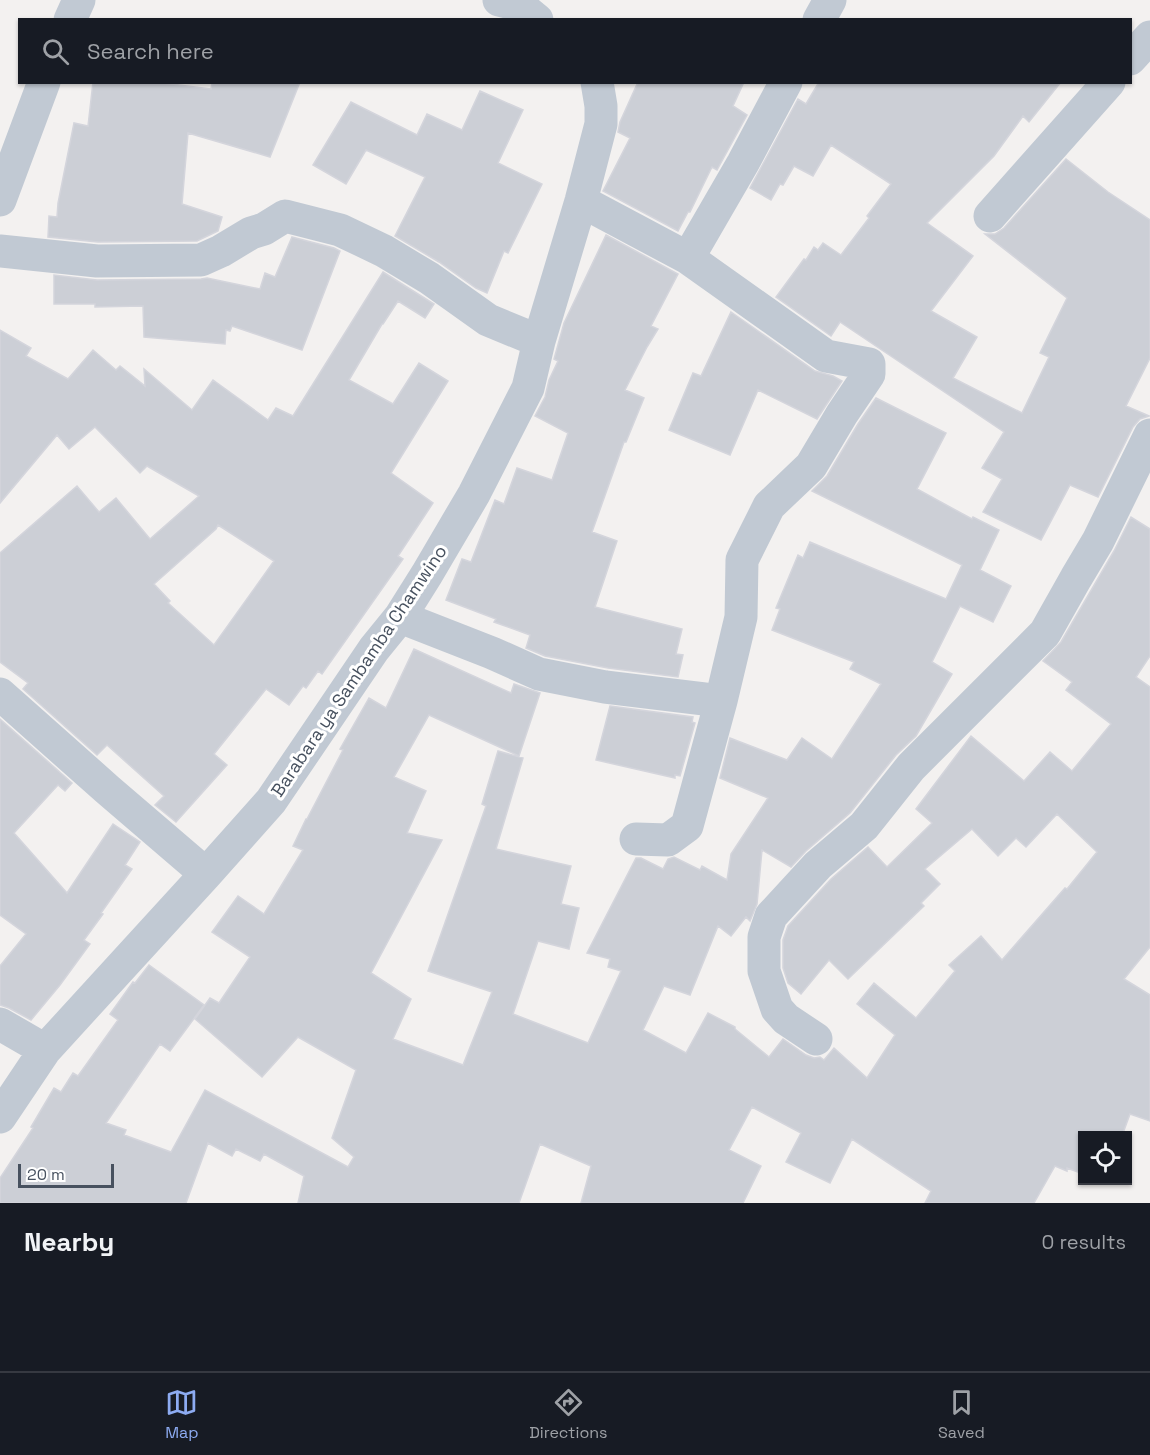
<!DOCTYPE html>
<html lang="en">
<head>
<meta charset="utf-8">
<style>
	body { margin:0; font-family:"Space Grotesk",sans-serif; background:#20242c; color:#f1f3f6 }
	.controls { position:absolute; right:18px; bottom:18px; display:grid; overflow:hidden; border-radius:0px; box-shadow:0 2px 4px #0004 }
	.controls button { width:54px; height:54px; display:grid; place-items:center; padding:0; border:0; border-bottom:2px solid #363941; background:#171b24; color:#f1f3f6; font:30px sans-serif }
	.scale { position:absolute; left:18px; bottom:15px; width:96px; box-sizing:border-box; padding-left:6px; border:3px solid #47515f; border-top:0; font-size:16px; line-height:21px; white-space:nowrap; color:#47515f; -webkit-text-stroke:4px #fff; paint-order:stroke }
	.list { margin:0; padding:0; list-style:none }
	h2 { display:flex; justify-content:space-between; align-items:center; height:78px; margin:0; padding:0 24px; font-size:26px }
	h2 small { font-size:20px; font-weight:400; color:#9ea1a6 }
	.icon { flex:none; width:33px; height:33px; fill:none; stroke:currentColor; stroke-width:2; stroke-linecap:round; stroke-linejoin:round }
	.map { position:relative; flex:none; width:1150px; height:1203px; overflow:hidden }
	.search { position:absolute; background:#171b24; box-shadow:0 2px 4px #0004; left:18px; right:18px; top:18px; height:66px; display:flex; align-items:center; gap:15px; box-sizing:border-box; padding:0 21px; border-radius:0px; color:#9ea1a6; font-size:22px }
	.sheet { height:168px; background:#171b24 }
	nav { display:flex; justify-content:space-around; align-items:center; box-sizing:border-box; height:84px; border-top:2px solid #363941; background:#171b24; font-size:16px; color:#9ea1a6 }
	nav a { display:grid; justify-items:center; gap:3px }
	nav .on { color:#8dabf1 }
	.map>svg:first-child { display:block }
	.building { fill:#cccfd6; stroke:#d4d5dc; stroke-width:1.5; fill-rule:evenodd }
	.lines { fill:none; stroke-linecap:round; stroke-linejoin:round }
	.minor { stroke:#c1c9d3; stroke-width:33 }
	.labels { text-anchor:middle; stroke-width:6; stroke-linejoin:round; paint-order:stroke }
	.street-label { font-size:18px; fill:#47515f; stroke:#fff }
</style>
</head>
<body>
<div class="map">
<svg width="1150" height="1203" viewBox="0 0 1150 1203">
	<rect width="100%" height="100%" fill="#f3f1f0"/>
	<path class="building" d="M93 82H155L211 89 212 82H300L270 157 188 133 182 204 222 217 218 231 197 241 98 242 48 237 49 216 57 217 58 203 74 123 88 126Z
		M638 82H744L733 106 747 115 717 170 712 167 690 212H688L678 231 603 191 630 138 618 132 620 122Z
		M819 82H1061L1029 122 1023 116 994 156 927 223 973 256 931 311 977 337 953 378 1022 413 1049 357 1040 353 1067 298 985 234H995L1004 228 1066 159 1108 192 1150 220V358L1126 406 1149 416 1140 419 1133 427 1098 497 1070 485 1041 540 983 512 1002 479 982 468 1004 432 840 322 831 336 776 297 804 259 806 260 814 247 818 250 823 243 841 255 869 218 867 216 891 184 831 145 813 176 794 166 783 185 780 184 771 200 750 188 798 99 806 104Z
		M480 91 523 110 498 163 542 184 508 253 504 251 487 293 476 288 439 262 395 236 425 177 366 150 346 184 313 165 351 102 417 135 427 114 462 130Z
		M606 235 678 274 651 326 658 329 647 347 625 390 644 398 626 442H624L592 532 617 541 595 607 682 629 676 654 683 655 678 677 608 668 545 656 526 648 530 635 494 622 496 619 446 600 462 559 471 562 495 500 504 504 517 468 552 480 568 433 535 416 545 397 549 380 558 361 554 359 564 323Z
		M292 237 334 248 340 251 302 350 232 326 230 331 226 330 225 344 144 337 143 306 95 307V304H54V275L97 280 201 279 207 278 260 289 265 273 275 277Z
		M383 272 434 304 425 318 398 301 383 324H382L349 380 393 404 419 363 448 381 391 473 433 503 398 556 403 559 322 674 318 671 306 688 303 686 289 705 266 689 214 754 227 765 176 822 155 805 164 796 107 745 97 755 23 689 28 683 0 662V553L77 486 99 512 116 498 150 539 199 496 147 466 140 473 95 427 69 449 57 435 0 503V330L31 348 26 356 68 379 93 350 116 370 120 366 145 386 144 369 192 410 213 380 268 420 276 408 293 416ZM218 525 274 561 214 645 168 603 170 601 154 584 216 529Z
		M731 312 815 371 833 376 842 381 817 419 758 390 730 455 669 430 693 373 701 376Z
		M876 398 946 433 917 489 972 519 973 517 999 530 980 570 1011 586 993 622 960 606 932 662 952 674 916 736 896 755 850 813 806 851 791 867 762 850 757 904 750 921 746 917 731 936 718 926 690 995 664 986 643 1030 686 1053 708 1013 735 1027V1029L769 1057 783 1039 806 1055 814 1058 820 1057 824 1060 834 1048 867 1078 895 1035 857 1004 874 983 916 1018 955 971 949 965 981 936 1002 960 1065 888 1067 889 1097 852 1057 814 1026 847 1016 838 998 856 972 829 925 869 940 884 921 903 924 906 848 979 829 960 801 994 788 983 783 968V940L788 926 831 879 868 847 887 867 932 823 916 809 971 736 1024 781 1050 752 1072 771 1111 724 1066 690 1072 682 1043 661 1061 642 1114 551 1131 517 1150 529V656L1136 677 1150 687V947L1124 979 1150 995V1121L1130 1114 1122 1136H1083V1174L1067 1168V1171L1055 1166 1034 1203H925L931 1191 852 1139 830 1183 786 1162 801 1133 752 1107 729 1150 761 1166 743 1203H581L591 1166 540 1144 519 1203H298L304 1176 264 1154 260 1161 236 1149 232 1156 208 1143 186 1203H0V1178L33 1128 31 1127 54 1088 61 1092 73 1073 78 1076 118 1020 110 1014 133 982 135 983 149 965 204 1005 170 1051 160 1044 106 1123 126 1130 124 1135 171 1152 205 1090 348 1167 354 1157 332 1138 356 1070 298 1037 262 1077 195 1019 210 998 219 1003 250 957 212 932 238 896 264 914 303 850 293 846 306 819H307L343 750 340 749 369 698 386 708 414 649 511 693 514 684 540 693 519 756 429 715 394 777 426 791 407 833 442 840 371 973 411 999 393 1039 463 1065 492 992 428 971 486 806 482 804 498 751 523 758 496 849 571 866 561 904 579 908 569 949 538 941 513 1014 588 1043 621 971 608 967 610 959 587 953 636 858H641L663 869 668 859 674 857 700 870 702 866 727 880 731 854 768 798 720 778 730 738 787 760 802 738 832 759 881 684 850 669 854 662 772 630 780 609 776 608 798 555 803 558 810 542 946 599 962 565 812 491 827 476 858 424Z
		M610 706 693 717 692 722 695 723 680 776 675 775V778L596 760Z
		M0 719 72 783 65 791 58 785 14 833 67 893 113 824 140 842 125 865 132 869 101 913 103 914 84 940 90 944 60 985 31 1020 9 1008 0 1005V966L26 934 0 915Z"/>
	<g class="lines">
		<path class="minor" d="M499 0 519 5 537 20
			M70 20 79 0
			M819 20 830 0
			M1130 59 1150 37
			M0 200 44 82
			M581 201 688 258 826 356 869 364V374L842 414 811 466 769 506 742 560 741 617 721 701 687 826 668 840 636 839
			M990 216 1109 82
			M0 251 97 261 201 260 221 251 251 233 264 229 285 216 340 230 384 251 429 278 488 320 539 341
			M688 258 743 163 786 82
			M400 617 492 653 539 674 605 687 721 701
			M0 694 108 790 206 874
			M0 1024 45 1050
			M816 1039 786 1019 777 1009 764 971V937L771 916 818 865 864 826 911 767 1045 633 1076 578 1098 541 1150 435
			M0 1117 45 1050 206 874 271 801 374 649 400 617 427 574 474 494 528 388 539 341 581 201 601 124V106L597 82"/>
	</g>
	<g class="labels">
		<g class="street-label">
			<text transform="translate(359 671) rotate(-56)" y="6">Barabara ya Sambamba Chamwino</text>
		</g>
	</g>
</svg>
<div class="controls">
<button><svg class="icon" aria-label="locate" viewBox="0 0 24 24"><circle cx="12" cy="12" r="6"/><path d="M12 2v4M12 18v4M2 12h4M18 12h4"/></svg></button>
</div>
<div class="scale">20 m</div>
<div class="search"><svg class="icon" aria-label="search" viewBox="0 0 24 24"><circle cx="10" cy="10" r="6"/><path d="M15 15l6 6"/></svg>Search here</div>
</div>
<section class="sheet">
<h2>Nearby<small>0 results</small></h2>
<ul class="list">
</ul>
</section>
<nav>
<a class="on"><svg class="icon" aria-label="map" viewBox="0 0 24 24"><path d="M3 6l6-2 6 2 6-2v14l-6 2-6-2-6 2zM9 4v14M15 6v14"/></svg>Map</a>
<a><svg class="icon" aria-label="directions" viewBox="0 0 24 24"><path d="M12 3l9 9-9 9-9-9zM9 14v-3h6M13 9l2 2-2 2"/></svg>Directions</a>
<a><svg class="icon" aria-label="saved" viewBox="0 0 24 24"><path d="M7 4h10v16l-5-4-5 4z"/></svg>Saved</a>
</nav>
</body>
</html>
